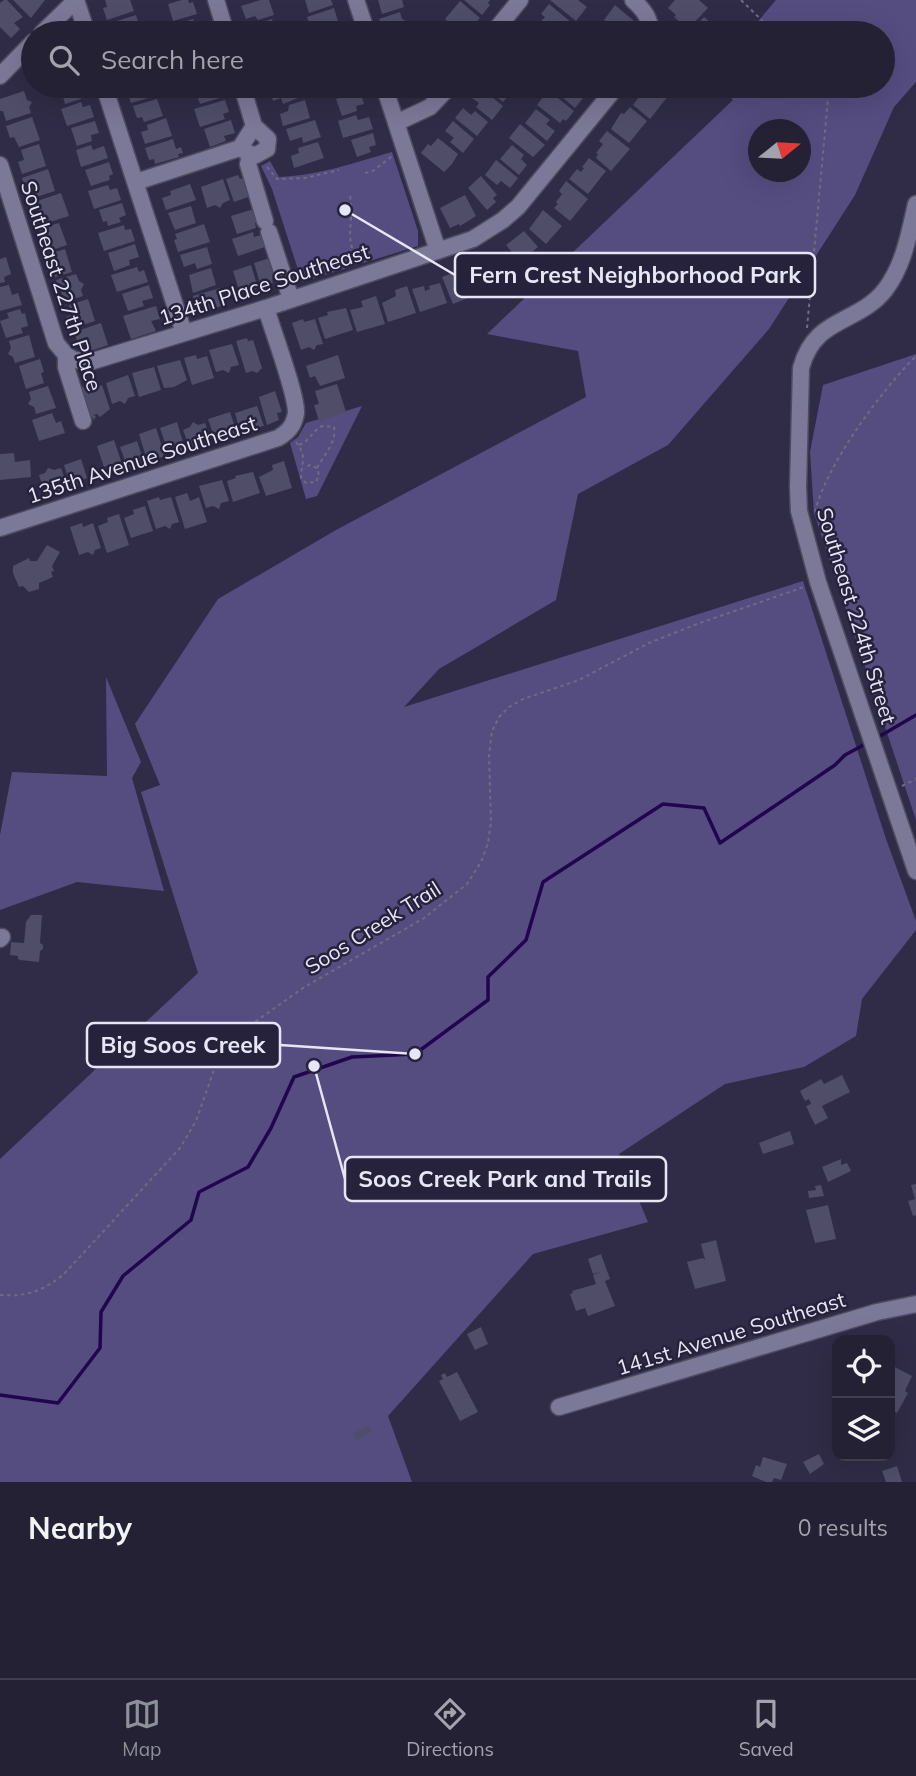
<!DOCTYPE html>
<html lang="en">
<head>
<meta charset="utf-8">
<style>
	body { margin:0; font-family:Mulish,sans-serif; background:#2c293d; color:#f1f3f6 }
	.controls { position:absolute; right:21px; bottom:21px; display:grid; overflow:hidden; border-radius:14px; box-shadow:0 7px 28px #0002 }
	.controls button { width:63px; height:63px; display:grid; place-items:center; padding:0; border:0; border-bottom:2px solid #413e50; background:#242135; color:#f1f3f6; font:35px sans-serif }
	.compass { position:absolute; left:748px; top:119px; width:63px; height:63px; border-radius:50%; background:#242135; box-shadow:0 7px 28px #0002; rotate:72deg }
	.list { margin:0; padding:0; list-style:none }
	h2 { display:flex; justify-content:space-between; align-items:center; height:91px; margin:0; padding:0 28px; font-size:30px }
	h2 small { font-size:23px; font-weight:400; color:#a3a3ad }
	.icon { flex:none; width:38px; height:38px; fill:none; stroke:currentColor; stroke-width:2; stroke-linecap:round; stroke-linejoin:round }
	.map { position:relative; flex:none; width:916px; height:1482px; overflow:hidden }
	.search { position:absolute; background:#242135; box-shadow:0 7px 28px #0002; left:21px; right:21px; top:21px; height:77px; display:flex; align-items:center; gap:18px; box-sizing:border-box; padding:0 24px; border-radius:38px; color:#a3a3ad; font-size:26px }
	.sheet { height:196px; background:#242135 }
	nav { display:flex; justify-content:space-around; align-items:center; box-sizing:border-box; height:98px; border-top:2px solid #413e50; background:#242135; font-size:19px; color:#a3a3ad }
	nav a { display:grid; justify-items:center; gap:4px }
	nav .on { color:#8c9099 }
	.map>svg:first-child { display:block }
	.green { fill:#554d80; fill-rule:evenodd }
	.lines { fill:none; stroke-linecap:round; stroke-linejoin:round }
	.stream { stroke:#20074d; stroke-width:3.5 }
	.building { fill:#504d69 }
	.minor-casing { stroke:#4e4b61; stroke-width:19 }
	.path { stroke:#6e6b83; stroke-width:2; stroke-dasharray:3.5 3.5; stroke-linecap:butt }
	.minor { stroke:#7c7897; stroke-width:16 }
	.labels { text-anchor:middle; stroke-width:5; stroke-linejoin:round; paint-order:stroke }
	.street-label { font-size:21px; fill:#e7e6f7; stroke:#26223c }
	.leader { fill:none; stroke:#e7e6f7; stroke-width:2.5 }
	.callout-dot { fill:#e7e6f7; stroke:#26223c; stroke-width:2.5 }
	.callout { fill:#26223c; stroke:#e7e6f7; stroke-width:2.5 }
	.callout-label { font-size:23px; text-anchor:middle; font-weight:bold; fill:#e7e6f7 }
</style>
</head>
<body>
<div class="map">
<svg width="916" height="1482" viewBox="0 0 916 1482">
	<rect width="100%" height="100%" fill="#302c47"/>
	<path class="green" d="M776 0H916V82L894 107 855 195 769 329 668 445 578 494 556 600 439 669 404 707 803 581 886 839 916 921V930L862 999 856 1036 804 1067 725 1084 619 1154 648 1222 533 1254 388 1416 412 1482H0V1159L198 973 141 792 160 785 135 724 218 599 336 530 586 397 578 351 487 334 733 100 720 86H883V33H748ZM758 130H800V172H758Z
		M392 152 418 231V246L302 282 272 189 261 166 270 161 279 177C322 175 352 163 392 152Z
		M916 354V820L814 513 810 452 823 385Z
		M362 406 317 496 306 499 290 443 298 437 306 423Z
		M106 677 141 762 132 778 164 891 77 882 0 910V835L12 772 107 776Z"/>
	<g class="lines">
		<path class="stream" d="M875 739 916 715
			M0 1395 58 1403 100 1348 101 1312 123 1276 191 1220 199 1192 248 1167 271 1128 294 1077 352 1057 415 1054 488 1000V977L526 940 543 882 663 804 704 808 720 843 835 765 845 755 869 742"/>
	</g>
	<path class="building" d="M4 0H7L23 17 14 23 20 29 11 38 0 27V3Z
		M13 0H45L31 18Z
		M105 0H130L134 11 107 20 103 8 107 7Z
		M182 0H188L189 3 193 2 197 14 173 21 168 4Z
		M261 0H269L274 15 258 20 255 16 246 19 241 6Z
		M305 0H331L333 5 309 13Z
		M378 0H402L404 7 382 14Z
		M464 0H490L488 3 490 5 482 15Z
		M550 0H578L587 7 576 21Z
		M675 0H699L708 8 688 29 674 17 676 15 668 8Z
		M460 1 480 18 472 27 467 24 461 32 445 19Z
		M549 4 572 23 564 33H556L541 21 545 17 541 14Z
		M615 5 634 21 631 25 635 28 631 33H620L604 20Z
		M334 8 338 21 328 24 329 29 312 33 307 17Z
		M400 12 402 19 408 22 405 28 407 33H384L379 19Z
		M136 15 141 32 110 33 107 24Z
		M704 17 723 33H689Z
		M193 19 195 24 200 22 203 33H170L168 27Z
		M272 19 276 33H249L255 31 253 25Z
		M60 86H82L85 94 80 96 81 99 65 104Z
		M135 86H156L159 95 131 103 127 91 136 88Z
		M198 86H220L223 97 200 104 194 87Z
		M278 86H294L298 98 283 104 281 98 273 101 269 89Z
		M327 86H364L331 97Z
		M483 86H512L515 88 503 102Z
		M554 86H576L582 90 579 94 583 98 575 108 551 88Z
		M647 86H655L668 96 650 119 633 105 639 97 637 95Z
		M481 88 503 106 492 120 476 107 479 103 472 98Z
		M548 90 574 111 566 121 563 119 560 123 537 105Z
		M24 91 27 100 32 102 29 107 31 113 6 121 3 111H0V99Z
		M360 91 364 104 356 106 357 111 342 116 336 99Z
		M157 99 163 116 144 122 142 117 137 118 133 106Z
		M225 100 229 112 223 114 225 119 200 127 194 109Z
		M305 100 310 118 283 126 280 114 288 111 289 105Z
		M81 102 83 107 90 105 94 117 67 126 61 109Z
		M630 107 647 121 629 143 611 129 621 113 624 114Z
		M463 108 471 115 475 111 488 122 477 136 455 118Z
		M536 109 550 120 546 124 555 131 547 141 525 123Z
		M356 115 358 120 369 117 373 129 343 138 338 121Z
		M32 117 40 140 19 147 14 137 10 138 6 126Z
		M166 118 172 136 145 144 141 132 148 130 147 125Z
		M231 120 235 133 224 136 226 141 210 147 204 129Z
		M315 120 321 137 303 143 302 137 290 141 286 129Z
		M95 121 99 133 91 135 92 141 77 146 71 128Z
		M453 121 474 139 463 153 450 142 454 138 445 131Z
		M520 124 545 145 533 157 509 138Z
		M607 131 630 149 611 171 596 158 598 154 596 153 603 144 599 141Z
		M373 133 376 145 369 147 371 152 357 157 351 140Z
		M438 138 458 154 452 164 444 172 421 153 428 144 431 146Z
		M173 139 176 149 181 147 183 153 178 154 179 157 155 164 154 159 149 160 145 148Z
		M318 142 324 158 294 168 291 156 299 153 298 148Z
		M39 144 46 166 22 174 18 162 24 160 21 150Z
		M91 145 93 150 104 146 108 158 81 167 76 150Z
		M512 145 524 155 521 159 527 165 519 175 500 159Z
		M589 158 606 171 588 194 569 179 577 169 581 172 584 168 582 167Z
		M496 160 518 178 510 188 501 181 497 185 485 175Z
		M109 162 113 174 109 176 110 180 91 186 85 170Z
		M48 169 55 191 33 198 30 188 26 190 22 178Z
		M238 175 240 179 245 177 251 196 234 202 226 179Z
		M481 176 497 195 493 198 496 202 487 210 468 188Z
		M223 179 230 200 223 203 220 208 215 205 207 208 201 187Z
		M566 181 588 199 570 221 554 208 558 204 556 202 562 194 559 191Z
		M190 184 196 200 166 210 162 198 171 195 170 191Z
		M108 185 110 190 117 188 121 200 94 209 88 191Z
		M61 193 69 216 37 226 33 214 38 212 34 202Z
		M465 195 476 216 460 226 459 224 450 228 440 208Z
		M122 203 126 215 119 218 121 222 108 226 107 221 103 222 99 210Z
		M191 206 196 223 175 230 168 213Z
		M254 209 258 221 255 223 256 228 237 234 231 216Z
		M543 210 562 226 546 244 529 229Z
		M59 223 67 245 49 251 38 229Z
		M204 224 210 242 178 252 174 240 177 239 175 234Z
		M124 225 125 230 131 229 135 241 104 251 98 233Z
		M524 231 538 247 532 252V259L525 258 520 262 506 245Z
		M253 232 254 237 261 235 265 247 238 256 232 239Z
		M135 244 139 257 129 260 130 265 114 271 108 253Z
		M207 247 212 264 197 269 195 263 184 267 180 255Z
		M65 249 72 272 55 277 51 265 52 262 49 263 48 259 51 258 49 254Z
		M6 257 11 274 4 277 5 282 0 283V259Z
		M270 258 277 277 272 279 273 283 261 287 254 263Z
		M251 265 258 288 240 293 233 271Z
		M137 267 139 272 144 270 148 282 117 292 111 275Z
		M211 268 216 285 193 293 189 275Z
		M458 271 460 276 472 272 480 293 453 304 442 277Z
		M76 274 79 281 84 284 81 290 83 296 65 302 56 280Z
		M440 283 447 303 420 312 412 289 424 286 425 291 430 289 429 286Z
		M9 285 12 295 18 293 22 305 0 311V287Z
		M149 285 153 298 142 301 144 306 128 311 122 294Z
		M407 286 416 313 388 322 382 303 396 296 395 290Z
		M220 288 225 305 206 311 204 306 197 308 193 296Z
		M376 296 385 324 357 332 350 310 363 307 361 301Z
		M88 299 95 321 70 329 66 317 71 315 69 305Z
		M156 306 160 319 151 321 156 331 131 339 123 316Z
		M346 308 353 330 325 339 318 318 328 315 327 312Z
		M20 309 22 314 25 313 28 326 21 328 23 333 6 338 0 321 9 318 7 313Z
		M303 319 304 322 315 319 323 344 317 345 314 350 309 347 301 350 292 323Z
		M101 323 108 345 87 352 84 341 78 343 74 332Z
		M29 335 35 357 15 363 13 357 8 354 11 348 9 341Z
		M247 338 248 341 253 340 262 368 257 373 252 371 246 373 236 341Z
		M232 344 239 365 231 367 229 373 223 370 216 372 209 350Z
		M196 355 197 359 207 356 214 378 192 385 184 358Z
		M338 355 345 378 320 386 315 376 310 378 306 366Z
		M40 359 44 372 41 373 44 383 26 389 19 366Z
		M180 360 187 380 174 387 164 388 157 366Z
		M154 367 161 390 139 397 132 373Z
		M128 375 135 396 128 398 125 404 120 401 112 404 106 383Z
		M337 384 346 412 319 421 314 405 319 404 315 391Z
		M91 385 92 388 102 385 110 409 100 417 97 414 93 415 96 416 94 420 91 416H89L80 388Z
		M48 386 56 408 36 414 34 407 28 404 31 399 29 392Z
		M275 391 282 412 277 413 279 420 267 425 259 397Z
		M257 406 264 426 240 431 235 413Z
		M230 412 238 436 216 442 208 419Z
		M52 413 56 423 61 421 65 433 39 441 32 420Z
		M177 422 186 452 177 456H174L172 447 167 449 160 428Z
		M193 422 198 425 205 423 212 443 191 451 183 430 190 427Z
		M156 428 165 456 153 460 152 455 146 457 139 434Z
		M114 440 124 470 112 474 109 465 104 467 97 446Z
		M137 441 145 465 128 469 120 447Z
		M14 453 15 462 30 460 31 477 0 480V454Z
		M81 459 87 478 82 480 84 484 71 488 64 465Z
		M284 461 292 488 266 496 259 477 273 470 272 465Z
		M48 468 54 470 61 468 68 488 46 497 39 475 45 473Z
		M253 472 260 493 233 502 227 481 236 478 235 476Z
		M222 480 229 501 221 503 219 509 213 506 206 508 199 486Z
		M187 493 190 501 199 497 207 522 185 529 175 497Z
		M159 497 160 500 171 497 179 522 172 524 170 529 165 526 156 529 147 501Z
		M145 506 153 531 131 538 124 518 134 514 133 510Z
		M119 514 129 545 107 553 98 526 108 522 107 518Z
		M82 523 83 527 93 523 101 548 95 550 93 555 88 552 79 555 70 527Z
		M47 545 60 552 52 566 54 571 51 572 53 577 39 583V589L29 592 23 586 19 587 13 573V566L29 558 30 561H37Z
		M31 915H42L40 943 43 945V949L40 951 39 962 20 960 18 959V956L10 955 11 942 24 943 26 922Z
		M842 1075 850 1092 822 1106 828 1118 815 1125 806 1106 811 1104 809 1099 805 1101 800 1091 821 1079 824 1084Z
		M790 1131 794 1144 763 1154 759 1143Z
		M841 1159V1165L847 1163 851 1171 828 1182 822 1167Z
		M916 1184V1215L913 1216 908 1201 915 1199 911 1185Z
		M821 1185 824 1196 809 1198 808 1191 816 1190 815 1186Z
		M828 1205 836 1239 815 1243 806 1210Z
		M716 1240 726 1281 695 1289 687 1262 703 1258 705 1260 701 1244Z
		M601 1254 610 1279 605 1281 615 1306 588 1316 585 1308 576 1311 570 1294 573 1293 572 1291 596 1284 593 1275 600 1272 593 1274 588 1259Z
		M481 1327 488 1344 475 1350 467 1334Z
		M891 1365 912 1376 905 1391 908 1393 897 1413 890 1409Z
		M457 1372 478 1412 460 1421 439 1381 443 1379 441 1375 445 1373 447 1377Z
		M368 1426 372 1431 357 1441 352 1434Z
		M819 1454 824 1464 810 1474 803 1462Z
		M763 1457 787 1464 781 1480 774 1478 772 1482H766L752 1476 756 1465 760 1467Z
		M897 1466 902 1482H886L882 1471Z"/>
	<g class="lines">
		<g class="minor-casing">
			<path id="minor" d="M216 0 226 33
				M356 0 367 33
				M633 0C644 10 650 18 651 33
				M42 33 76 0 87 33
				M493 33 520 0
				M0 76 33 42
				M104 86 184 333
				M242 86 254 126
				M384 86 438 251
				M396 123 430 107 450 86
				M243 150 254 156 267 149 268 139 254 126
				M250 155 248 164 265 221
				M0 165 56 343 66 355V367L83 421
				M136 182 240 148 254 126
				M916 204C909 234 904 265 885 290 857 325 815 316 801 368L798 487 799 511 818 582 916 871
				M269 232 291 299
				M66 355 74 360 93 361 266 308 473 239 503 220 518 207 617 86
				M0 528 278 438C288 432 294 426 296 413 297 395 272 329 266 308
				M0 939 2 937
				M559 1407 877 1312 916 1304"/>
		</g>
		<path class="path" d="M741 0 775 33
			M267 167 277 179 305 178 339 170
			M365 173 373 171 392 156
			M350 196C355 223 343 236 358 262
			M807 328 829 88 827 86
			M296 442C308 457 301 463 301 478L306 483 316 482 319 475 317 468 310 465 304 468
			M299 445C310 441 312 431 322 426L334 427C337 442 324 455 317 468
			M815 512C826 465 881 391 916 356
			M902 786 916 779
			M0 1295C27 1297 43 1291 64 1274L180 1148 196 1121 221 1050 235 1036 303 988 424 918 467 884 481 862 488 843 491 822 489 755 492 731 499 717 509 707 523 699 579 680 649 643 697 624 804 587"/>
		<use href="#minor" class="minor"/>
	</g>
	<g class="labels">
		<g class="street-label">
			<text transform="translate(264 285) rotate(-18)" y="7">134th Place Southeast</text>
			<text transform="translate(61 286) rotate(72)" y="7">Southeast 227th Place</text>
			<text transform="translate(142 460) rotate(-18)" y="7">135th Avenue Southeast</text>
			<text transform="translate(856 616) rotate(73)" y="7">Southeast 224th Street</text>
			<text transform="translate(373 928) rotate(-32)" y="7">Soos Creek Trail</text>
			<text transform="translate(731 1334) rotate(-17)" y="7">141st Avenue Southeast</text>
		</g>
	</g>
	<path class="leader" d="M345 210L455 275M415 1054L280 1045M314 1066L345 1179"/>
	<g class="callout-dot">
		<circle cx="345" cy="210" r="7"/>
		<circle cx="415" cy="1054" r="7"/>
		<circle cx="314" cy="1066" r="7"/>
	</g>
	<g class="callout">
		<rect x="455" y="253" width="360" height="44" rx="7"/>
		<rect x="87" y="1023" width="193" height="44" rx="7"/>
		<rect x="345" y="1157" width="321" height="44" rx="7"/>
	</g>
	<g class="callout-label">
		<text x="635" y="283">Fern Crest Neighborhood Park</text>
		<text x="183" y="1053">Big Soos Creek</text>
		<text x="505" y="1187">Soos Creek Park and Trails</text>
	</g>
</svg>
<div class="controls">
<button><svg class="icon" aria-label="locate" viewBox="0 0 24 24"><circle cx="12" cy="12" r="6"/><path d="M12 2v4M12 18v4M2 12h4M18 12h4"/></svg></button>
<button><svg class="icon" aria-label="layers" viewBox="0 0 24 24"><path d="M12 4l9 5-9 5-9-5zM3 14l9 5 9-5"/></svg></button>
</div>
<svg class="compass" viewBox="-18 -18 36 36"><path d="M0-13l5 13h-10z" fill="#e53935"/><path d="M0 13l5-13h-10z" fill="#a3a3ad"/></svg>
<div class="search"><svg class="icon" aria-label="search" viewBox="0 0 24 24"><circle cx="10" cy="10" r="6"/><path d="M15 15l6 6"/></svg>Search here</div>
</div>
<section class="sheet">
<h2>Nearby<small>0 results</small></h2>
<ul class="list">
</ul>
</section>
<nav>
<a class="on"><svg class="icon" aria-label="map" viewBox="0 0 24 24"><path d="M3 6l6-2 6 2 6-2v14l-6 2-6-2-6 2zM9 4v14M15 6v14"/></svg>Map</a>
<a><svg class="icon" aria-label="directions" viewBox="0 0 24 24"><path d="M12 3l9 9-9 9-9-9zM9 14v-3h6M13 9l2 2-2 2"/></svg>Directions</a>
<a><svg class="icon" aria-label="saved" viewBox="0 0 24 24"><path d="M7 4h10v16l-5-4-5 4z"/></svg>Saved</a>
</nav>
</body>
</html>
